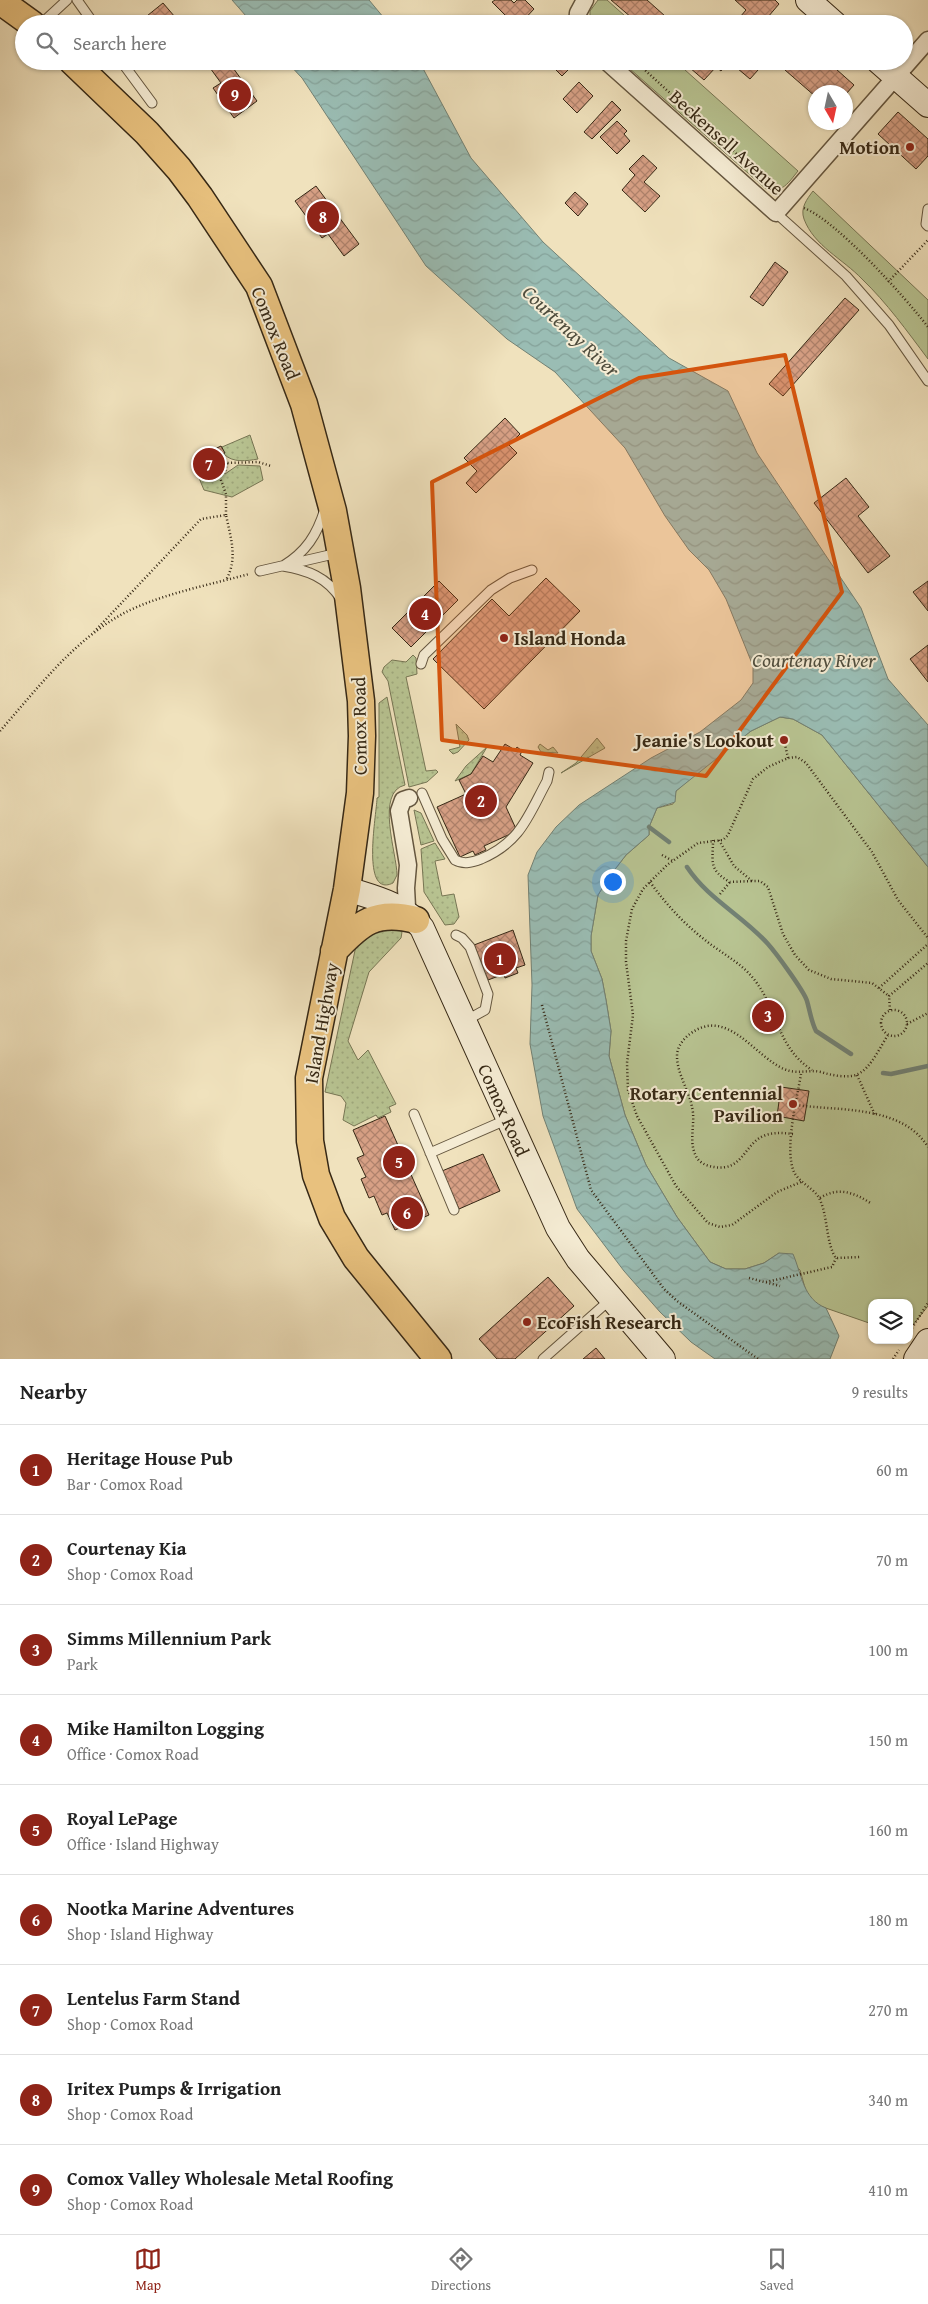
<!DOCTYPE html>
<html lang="en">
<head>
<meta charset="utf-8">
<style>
	body { margin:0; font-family:"Gentium Book Plus",serif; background:#f6f6f6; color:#222 }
	.controls { position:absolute; right:15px; bottom:15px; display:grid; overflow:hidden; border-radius:10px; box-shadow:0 1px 4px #0004 }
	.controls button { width:45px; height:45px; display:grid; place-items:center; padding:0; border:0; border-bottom:1px solid #e0e0e0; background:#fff; color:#222; font:25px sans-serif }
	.compass { position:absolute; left:808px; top:85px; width:45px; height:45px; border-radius:50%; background:#fff; box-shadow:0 1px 4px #0004; rotate:171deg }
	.you { position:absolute; left:612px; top:881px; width:18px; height:18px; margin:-12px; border:4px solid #fff; border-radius:50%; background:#1a73e8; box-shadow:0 0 0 8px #1a73e833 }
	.badge { display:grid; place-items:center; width:32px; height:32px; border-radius:50%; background:#8f2418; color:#fff; font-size:16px; font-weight:700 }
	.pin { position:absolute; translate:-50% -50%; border:2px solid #fff; box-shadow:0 1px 5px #0006 }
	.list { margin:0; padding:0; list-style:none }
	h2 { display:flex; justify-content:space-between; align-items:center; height:65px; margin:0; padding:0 20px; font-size:21px }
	h2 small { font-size:16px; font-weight:400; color:#767676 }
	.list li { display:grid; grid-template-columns:32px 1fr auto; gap:15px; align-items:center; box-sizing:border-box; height:90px; padding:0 20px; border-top:1px solid #e0e0e0 }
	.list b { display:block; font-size:19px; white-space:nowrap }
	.list p { margin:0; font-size:16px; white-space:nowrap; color:#767676 }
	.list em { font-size:16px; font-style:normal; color:#767676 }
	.icon { flex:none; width:28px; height:28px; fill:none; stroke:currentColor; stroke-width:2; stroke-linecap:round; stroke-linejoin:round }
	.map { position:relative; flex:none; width:928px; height:1359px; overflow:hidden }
	.search { position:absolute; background:#fff; box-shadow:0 1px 4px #0004; left:15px; right:15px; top:15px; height:55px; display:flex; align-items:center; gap:12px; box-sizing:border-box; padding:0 18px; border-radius:28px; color:#767676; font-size:19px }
	.sheet { height:875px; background:#fff }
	nav { display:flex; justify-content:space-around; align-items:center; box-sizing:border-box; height:70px; border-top:1px solid #e0e0e0; background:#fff; font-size:14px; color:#767676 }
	nav a { display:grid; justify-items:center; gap:2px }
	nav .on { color:#8f2418 }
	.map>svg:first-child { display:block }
	.grass { fill:url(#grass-dots); stroke:#777654 }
	.park { fill:#b8c492; stroke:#777654 }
	.water { fill:url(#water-waves); stroke:#728174 }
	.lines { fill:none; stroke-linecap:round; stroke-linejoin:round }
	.stream { stroke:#728174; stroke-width:4.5 }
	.building { fill:url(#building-cross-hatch); stroke:#362815 }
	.lane-casing { stroke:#64563f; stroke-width:11 }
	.street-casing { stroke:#64563f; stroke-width:19 }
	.secondary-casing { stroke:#362815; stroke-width:26 }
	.primary-casing { stroke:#362815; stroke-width:29 }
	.path { stroke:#362815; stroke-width:2.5; stroke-dasharray:1 2.5; stroke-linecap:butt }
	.lane { stroke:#f5ecd4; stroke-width:9 }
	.street { stroke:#f5ecd4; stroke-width:16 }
	.secondary { stroke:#f5ecd4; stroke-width:24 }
	.primary { stroke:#e8c17e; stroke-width:26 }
	.marked { fill:#d6540d; fill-opacity:0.2; stroke:#d6540d; stroke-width:4; stroke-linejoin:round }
	.poi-dot { fill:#8f2418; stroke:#f5ecd4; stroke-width:2 }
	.labels { text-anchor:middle; stroke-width:4; stroke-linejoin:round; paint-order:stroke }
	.street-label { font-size:19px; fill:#362815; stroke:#f5ecd4 }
	.poi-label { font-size:19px; font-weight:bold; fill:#362815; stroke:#f5ecd4; text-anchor:end }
	.water-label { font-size:20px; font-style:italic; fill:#4f4d3d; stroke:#f5ecd4 }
</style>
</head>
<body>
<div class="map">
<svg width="928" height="1359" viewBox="0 0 928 1359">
	<defs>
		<pattern id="grass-dots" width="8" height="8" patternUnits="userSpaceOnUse" patternTransform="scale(1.25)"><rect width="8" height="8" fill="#b8c492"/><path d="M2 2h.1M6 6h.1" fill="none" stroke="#9fa87d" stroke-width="1.8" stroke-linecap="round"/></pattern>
		<pattern id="water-waves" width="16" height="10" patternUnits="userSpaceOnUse" patternTransform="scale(1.25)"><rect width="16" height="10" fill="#9abdb4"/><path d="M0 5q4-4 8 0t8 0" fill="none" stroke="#85a29a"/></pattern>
		<pattern id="building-cross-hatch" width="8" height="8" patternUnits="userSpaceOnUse" patternTransform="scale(1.25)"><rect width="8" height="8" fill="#d7a085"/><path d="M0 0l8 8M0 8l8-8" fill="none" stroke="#af826c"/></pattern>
	</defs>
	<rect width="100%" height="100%" fill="#f0e2bd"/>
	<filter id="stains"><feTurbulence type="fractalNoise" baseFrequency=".004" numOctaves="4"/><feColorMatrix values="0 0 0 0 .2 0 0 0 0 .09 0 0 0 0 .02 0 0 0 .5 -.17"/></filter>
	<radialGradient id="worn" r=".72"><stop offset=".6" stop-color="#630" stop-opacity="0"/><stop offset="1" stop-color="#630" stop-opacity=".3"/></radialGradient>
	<path class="grass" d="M250 435 258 459C247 461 232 463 224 454L222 447Z
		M238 465 260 466 263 480 232 497 204 490 199 478 223 469 225 474Z
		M413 655 416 658 417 674 406 677 426 771 436 770 438 772 427 782 409 787 388 681 382 672 384 667 392 660 406 662Z
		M387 697 405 785C375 792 397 854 397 875L393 883C360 899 377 812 377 798L379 797V703Z
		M456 724 467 735 469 740 458 752 453 754 449 750 460 747Z
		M597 738 605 748 561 773 576 763Z
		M540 744 548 750 553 747 558 753 541 752 538 747Z
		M487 747 471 774 455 781 466 766Z
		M414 810 421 813 434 841 421 845Z
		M435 843 445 859 435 861 442 896 454 894 459 917 454 924 445 925 424 892 421 849Z
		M396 928 402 932 401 938 369 972 348 1041 358 1060 368 1050 396 1104 389 1107 391 1112 378 1118 376 1115 354 1126 343 1120 346 1103 341 1096 325 1092 357 941 369 929Z"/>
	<path class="park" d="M598 0H607L634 24H590V11Z
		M621 61H675L798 171C789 182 782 194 766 189Z
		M813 191 928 300V359C907 331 887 303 862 279 843 259 814 246 804 219 800 208 807 199 813 191Z
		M780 717 793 719 822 735 928 867V1306L909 1330V1303H872V1324L817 1305 807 1295 800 1270 779 1253 764 1263 745 1269H726L710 1262 677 1217 646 1165 625 1115 609 1056 611 1031 606 1000 602 979 591 951V936L598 895 609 877 626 855 649 835V827L657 808 673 804 676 791 706 765 751 731Z"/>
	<path class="water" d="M232 0H369L389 24H253Z
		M286 61H419L471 158 543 242 669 358 728 391 757 453 861 608 888 679 928 725V867L822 735 793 719 780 717 751 731 676 791 675 802 657 808 649 827V835L626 855 609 877 598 895 591 936V951L602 979 606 1000 611 1031 609 1056 625 1115 646 1165 677 1217 710 1262 726 1269H745L764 1263 779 1253 793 1254C802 1275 803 1299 826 1308L839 1336 830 1359H715L691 1342 660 1312 624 1271 577 1209 543 1116 530 1044 532 985 528 875 537 852 556 827 579 805 651 758 700 732 741 700 753 683V666L726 599 709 570 689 550 665 516 625 448 555 372 507 339 426 266 302 78Z"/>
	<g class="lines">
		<path class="stream" d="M649 827 669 842
			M687 867C708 899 742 915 768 944 776 953 804 991 807 1001 810 1011 811 1021 816 1031L851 1054
			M883 1073 891 1074 928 1066"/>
	</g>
	<path class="building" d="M495 0H511L514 3 517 0H525L534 9 520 24H514L492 2Z
		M611 0H647L674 24H639Z
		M735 0H775L779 4 762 24H734L746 10Z
		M163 3 181 24H137Z
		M205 61H228L257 101 234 118 213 88 221 83Z
		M555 61H577L562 76 551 65Z
		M682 61H729L721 71 716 67 704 80Z
		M732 61H766L750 79 731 63Z
		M793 61H827L854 85 846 94V92H816V97L785 70Z
		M579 82 593 96 577 113 563 99Z
		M612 101 621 110 592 139 584 132Z
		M898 112 928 139V156L916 169 878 134Z
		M617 121 627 131 624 134 630 141 617 154 600 137Z
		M643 155 657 168 644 182 660 196 645 212 622 190 635 175 629 169Z
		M316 186 359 244 344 256 328 234 322 238 295 201Z
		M575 192 588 204 578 216 565 203Z
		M775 262 788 272 763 306 750 297Z
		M845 298 859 310 783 396 769 384Z
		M505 418 520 434 509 445 517 453 476 493 466 483 477 471 464 458Z
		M221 446 225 453 217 456 223 469 207 476 203 464 197 467 194 459Z
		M846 478 869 507 858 516 890 556 868 573 814 503Z
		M546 578 580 611 484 709 433 659 492 599 509 616Z
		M439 581 458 600 411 647 392 628Z
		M928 581V611L913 592Z
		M928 645V682L910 659Z
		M505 744 515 750 517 747 522 751 520 755 533 763 506 807 517 831 484 846 486 850 475 855 473 851 460 857 437 807 466 794 459 780 471 774 483 756 493 762Z
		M513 930 525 965 516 968 518 973 505 978 504 974 488 980 475 953 477 952 474 945Z
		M781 1087 809 1091 804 1121 777 1116Z
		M385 1116 429 1215 395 1230 387 1213 382 1215 374 1196 369 1198 361 1179 366 1177 357 1158 364 1155 353 1130Z
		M483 1154 500 1191 459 1209 442 1171Z
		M548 1277 574 1306 515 1359H497L479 1339Z
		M596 1348 605 1359H583Z"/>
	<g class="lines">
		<g class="lane-casing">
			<path id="lane" d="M77 0 94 24
				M41 24 67 0
				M121 61 152 103
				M928 209 926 224 928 226
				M776 213 846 276 889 325 928 381
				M283 566C307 570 327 577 341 599
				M283 566C306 552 317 535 325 509
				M260 571 338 553
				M421 664 424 655 491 590 510 578 532 570
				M422 793 442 839 455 860C464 865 473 862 481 859 521 842 528 816 547 781L549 772
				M456 935 462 938 470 947 488 994 485 1010 465 1021
				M414 1114 454 1210
				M430 1153 508 1119
				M543 1359 612 1298"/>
		</g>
		<g class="street-casing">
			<path id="street" d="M577 24 578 13 585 0
				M606 61 776 213 928 40
				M409 798 403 800 399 811 408 865 406 888 407 907 411 915"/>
		</g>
		<g class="secondary-casing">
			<path id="secondary" d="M808 0 835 24
				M878 61 928 105
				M347 889C375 898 404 904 422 928L558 1228 578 1259 663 1359
				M916 1359 928 1341"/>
		</g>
		<g class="primary-casing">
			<path id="primary" d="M0 1 32 24
				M72 61 147 133 179 169 200 197 259 286 304 404 333 511 347 588 361 701 362 736 360 793 347 889 309 1078 310 1141 316 1175 332 1218 356 1258 438 1359
				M334 951C360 923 376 909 416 920"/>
		</g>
		<path class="path" d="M593 19 598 24
			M635 61 776 190
			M804 208C837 221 905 297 928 327
			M888 282 928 240
			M222 459 227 463 258 462 271 466
			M226 515V494L219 475 225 472 227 463
			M94 632 201 519 226 515C231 539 238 559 226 580
			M0 731C38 688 75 638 128 611 166 593 209 585 249 574
			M784 740 788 758
			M713 840C713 861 708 870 730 882L752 881
			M719 840 734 866 752 881H760L768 887 783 934 795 955 809 970 831 979 872 983 889 996
			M662 855 673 861
			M650 882C666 904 683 923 705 940 721 953 740 962 753 978 778 1008 776 1047 812 1070
			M720 894 730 882
			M879 988 928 944
			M542 1005 591 1190 664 1289 677 1301 758 1359
			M881 1023a13 13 0 1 1 26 0a13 13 0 1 1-26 0Z
			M890 1010 889 996 928 963
			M907 1024 928 1013
			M801 1074C797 1099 784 1149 794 1172 800 1184 816 1189 820 1200 828 1217 826 1244 836 1258L861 1257
			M857 1075 875 1115
			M796 1105C839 1111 902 1105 928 1147
			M793 1134C784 1133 775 1132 766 1135 744 1142 744 1172 714 1167 707 1166 699 1163 696 1156 688 1141 696 1123 692 1107 689 1090 677 1074 677 1056 677 1047 683 1039 690 1034 727 1006 754 1056 784 1069 798 1075 807 1069 821 1072 830 1075 849 1079 858 1074 871 1068 880 1047 888 1035
			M801 1182 777 1192 732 1225 720 1227 708 1223 676 1186 637 1116 628 1090 627 1063 633 1015 626 962V941L632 909 643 889 667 865 698 843 723 840 728 835 753 779 768 767 788 758 797 757 806 763 872 852 898 900 928 938
			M820 1198C839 1186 855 1193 872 1204
			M749 1278 780 1286
			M766 1282 832 1267 836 1258
			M910 1331 928 1303
			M893 1359 899 1350"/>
		<use href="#lane" class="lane"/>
		<use href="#street" class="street"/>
		<use href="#secondary" class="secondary"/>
		<use href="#primary" class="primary"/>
	</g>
	<path class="marked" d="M785 355 842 592 706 776 442 740 432 482 639 378Z"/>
	<g class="poi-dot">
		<circle cx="910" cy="147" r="5"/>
		<circle cx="504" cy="638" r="5"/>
		<circle cx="784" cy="740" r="5"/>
		<circle cx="793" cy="1104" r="5"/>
		<circle cx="527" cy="1322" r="5"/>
	</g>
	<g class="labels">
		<g class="street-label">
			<text transform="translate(727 142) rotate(42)" y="7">Beckensell Avenue</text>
			<text transform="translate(276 333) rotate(68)" y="7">Comox Road</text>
			<text transform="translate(359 726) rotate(-91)" y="7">Comox Road</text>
			<text transform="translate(321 1023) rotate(-80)" y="7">Island Highway</text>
			<text transform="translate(504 1110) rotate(66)" y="7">Comox Road</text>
		</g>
		<g class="poi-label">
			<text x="900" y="154">Motion</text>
			<text x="514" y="645" text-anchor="start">Island Honda</text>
			<text x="774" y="747">Jeanie's Lookout</text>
			<text x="783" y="1100">Rotary Centennial<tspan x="783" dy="22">Pavilion</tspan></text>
			<text x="537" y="1329" text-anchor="start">EcoFish Research</text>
		</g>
		<g class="water-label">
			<text transform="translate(571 331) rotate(43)" y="7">Courtenay River</text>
			<text x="814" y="667">Courtenay River</text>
		</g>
	</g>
	<rect width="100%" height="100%" filter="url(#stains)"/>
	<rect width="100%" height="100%" fill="url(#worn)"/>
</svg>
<div class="controls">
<button><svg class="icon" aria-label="layers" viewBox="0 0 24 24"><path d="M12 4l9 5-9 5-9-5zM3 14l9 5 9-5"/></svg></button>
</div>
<svg class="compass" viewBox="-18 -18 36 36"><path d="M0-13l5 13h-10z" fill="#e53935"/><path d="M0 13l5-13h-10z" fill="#767676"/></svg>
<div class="you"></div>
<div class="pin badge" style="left:500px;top:959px">1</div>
<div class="pin badge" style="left:481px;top:801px">2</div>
<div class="pin badge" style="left:768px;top:1016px">3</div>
<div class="pin badge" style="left:425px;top:614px">4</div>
<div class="pin badge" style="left:399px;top:1162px">5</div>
<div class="pin badge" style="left:407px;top:1213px">6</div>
<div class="pin badge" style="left:209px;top:464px">7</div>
<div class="pin badge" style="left:323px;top:217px">8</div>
<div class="pin badge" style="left:235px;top:95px">9</div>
<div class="search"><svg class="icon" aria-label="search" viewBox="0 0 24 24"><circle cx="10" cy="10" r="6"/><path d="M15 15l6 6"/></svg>Search here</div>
</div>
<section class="sheet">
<h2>Nearby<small>9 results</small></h2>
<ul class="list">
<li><span class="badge">1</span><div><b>Heritage House Pub</b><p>Bar · Comox Road</p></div><em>60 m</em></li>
<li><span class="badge">2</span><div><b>Courtenay Kia</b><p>Shop · Comox Road</p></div><em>70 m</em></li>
<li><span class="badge">3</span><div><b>Simms Millennium Park</b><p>Park</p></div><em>100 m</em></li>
<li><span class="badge">4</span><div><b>Mike Hamilton Logging</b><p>Office · Comox Road</p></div><em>150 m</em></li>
<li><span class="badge">5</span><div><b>Royal LePage</b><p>Office · Island Highway</p></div><em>160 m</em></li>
<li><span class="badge">6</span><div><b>Nootka Marine Adventures</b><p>Shop · Island Highway</p></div><em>180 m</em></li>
<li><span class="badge">7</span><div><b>Lentelus Farm Stand</b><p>Shop · Comox Road</p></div><em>270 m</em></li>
<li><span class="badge">8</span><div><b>Iritex Pumps &amp; Irrigation</b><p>Shop · Comox Road</p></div><em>340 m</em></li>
<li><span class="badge">9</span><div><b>Comox Valley Wholesale Metal Roofing</b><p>Shop · Comox Road</p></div><em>410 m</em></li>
</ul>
</section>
<nav>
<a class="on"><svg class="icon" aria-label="map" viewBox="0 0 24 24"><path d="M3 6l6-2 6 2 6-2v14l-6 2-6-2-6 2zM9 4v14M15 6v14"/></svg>Map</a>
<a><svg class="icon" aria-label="directions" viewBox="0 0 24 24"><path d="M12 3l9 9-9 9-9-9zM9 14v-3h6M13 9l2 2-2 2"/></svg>Directions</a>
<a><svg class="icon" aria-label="saved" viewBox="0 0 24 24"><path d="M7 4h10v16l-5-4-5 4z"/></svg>Saved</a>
</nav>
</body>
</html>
